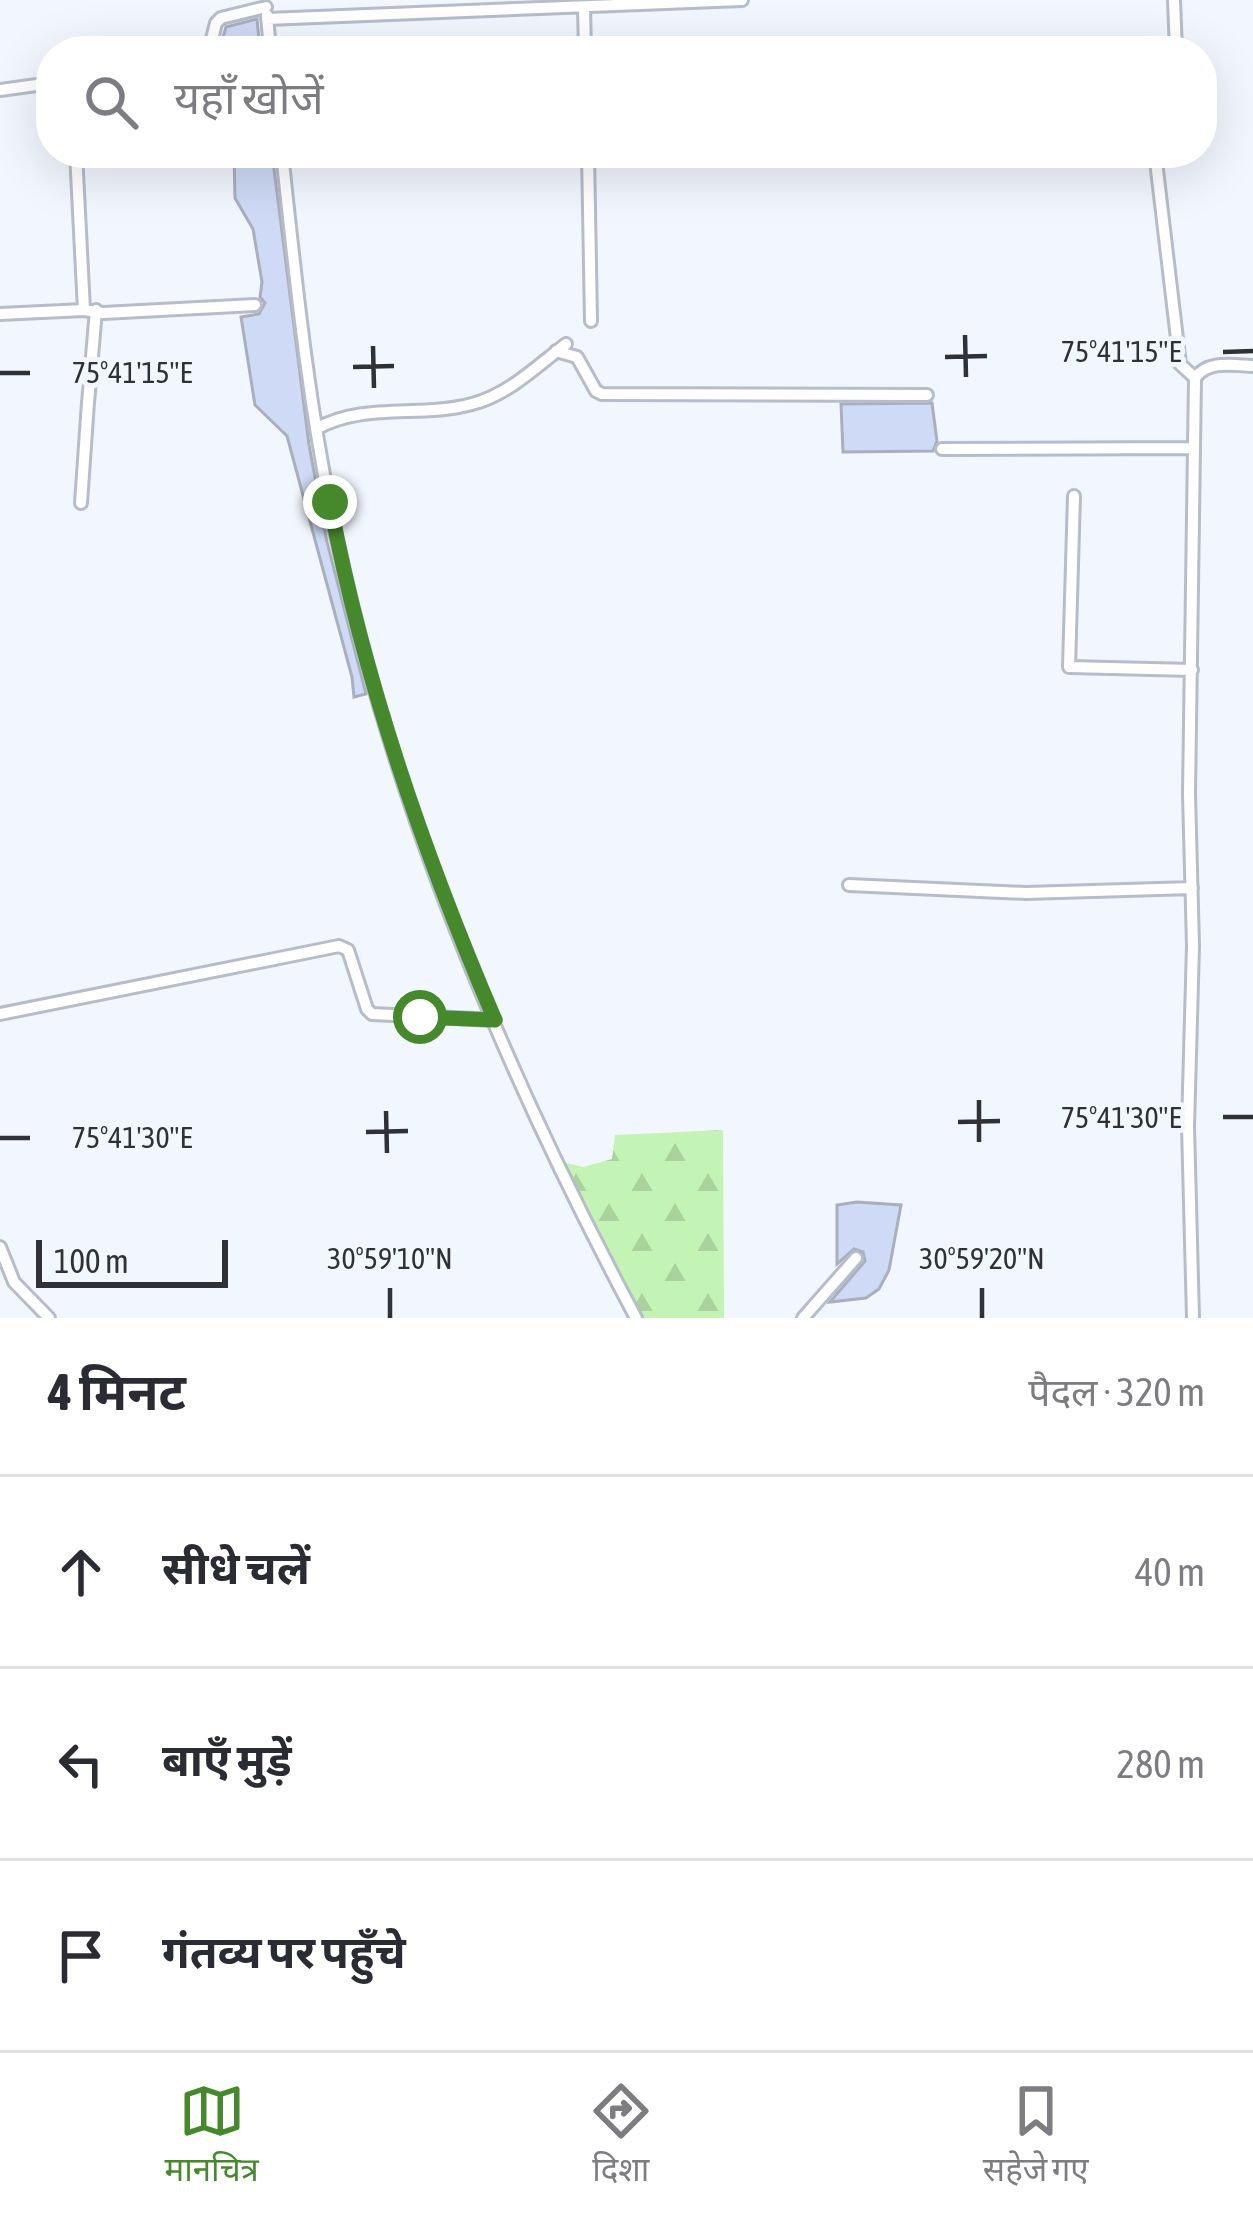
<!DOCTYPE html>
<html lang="hi">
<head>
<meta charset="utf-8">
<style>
	body { margin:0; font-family:"Asap Condensed","Noto Sans Devanagari",sans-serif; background:#f7f7f7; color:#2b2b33 }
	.scale { position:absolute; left:36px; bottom:30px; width:192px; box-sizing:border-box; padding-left:12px; border:6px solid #2f3136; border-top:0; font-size:33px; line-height:42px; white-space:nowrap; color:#2f3136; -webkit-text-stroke:9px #f2f6fe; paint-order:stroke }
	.stop { position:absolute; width:36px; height:36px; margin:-27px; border:9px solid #46892d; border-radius:50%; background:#fff }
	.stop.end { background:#46892d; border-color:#fff; box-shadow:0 3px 12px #0008 }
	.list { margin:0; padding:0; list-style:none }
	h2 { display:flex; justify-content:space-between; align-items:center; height:156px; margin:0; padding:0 48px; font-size:51px }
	h2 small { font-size:39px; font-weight:400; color:#7c7c81 }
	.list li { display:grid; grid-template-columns:78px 1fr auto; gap:36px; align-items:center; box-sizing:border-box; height:192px; padding:0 48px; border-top:3px solid #e1e1e2 }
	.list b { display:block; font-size:45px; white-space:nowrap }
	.list em { font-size:39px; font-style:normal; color:#7c7c81 }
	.icon { flex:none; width:66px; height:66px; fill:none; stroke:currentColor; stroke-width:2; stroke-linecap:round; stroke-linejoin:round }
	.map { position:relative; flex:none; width:1253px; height:1318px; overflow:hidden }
	.search { position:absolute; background:#fff; box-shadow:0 12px 48px #0002; left:36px; right:36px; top:36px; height:132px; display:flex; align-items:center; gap:30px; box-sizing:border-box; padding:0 42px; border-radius:48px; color:#7c7c81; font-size:45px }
	.sheet { height:732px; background:#fff }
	nav { display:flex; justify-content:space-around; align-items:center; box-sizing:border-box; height:168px; border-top:3px solid #e1e1e2; background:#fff; font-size:33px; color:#7c7c81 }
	nav a { display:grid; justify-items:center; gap:6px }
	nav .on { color:#46892d }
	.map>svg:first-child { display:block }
	.forest { fill:url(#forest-firs) }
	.building { fill:#cedaf6; stroke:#a9afbc; stroke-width:3 }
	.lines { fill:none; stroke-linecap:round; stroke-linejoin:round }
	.street-casing { stroke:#b6bcca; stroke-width:16 }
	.street { stroke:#fff; stroke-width:10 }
	.route { stroke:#46892d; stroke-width:15 }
	.ticks { fill:none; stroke:#2f3136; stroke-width:4.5 }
	.ticks-label { font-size:30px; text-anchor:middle; fill:#2f3136; stroke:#f2f6fe; stroke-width:10; stroke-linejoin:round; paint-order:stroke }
</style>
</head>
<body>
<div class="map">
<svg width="1253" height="1318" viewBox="0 0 1253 1318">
	<defs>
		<pattern id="forest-firs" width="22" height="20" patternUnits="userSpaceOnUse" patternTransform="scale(3)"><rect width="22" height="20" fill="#c4f4b5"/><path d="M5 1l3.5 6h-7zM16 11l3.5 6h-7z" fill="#a9d29c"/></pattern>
	</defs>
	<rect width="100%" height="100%" fill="#f2f6fe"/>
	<path class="forest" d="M723 1130 724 1318H641L559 1161 583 1167 612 1159 615 1135Z"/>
	<path class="building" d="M257 19 260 51H219L226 27Z
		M234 153H272L309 445 327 542 366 694 354 697 352 677 287 436 255 405 241 317 259 314 265 303 260 297 262 282 253 229 235 198Z
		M932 403 937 441 933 451 843 452 841 404Z
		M857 1202 901 1205 889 1270 879 1289 866 1298 830 1302 865 1261 863 1252 854 1249 837 1264V1205Z"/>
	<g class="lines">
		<g class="street-casing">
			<path id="street" d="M1174 0 1176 51
				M584 7 585 51
				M267 15 270 51
				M267 19 742 0
				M209 51 216 23 221 18 266 7
				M0 90 51 83
				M76 153 84 310 103 313 255 305
				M282 153C296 283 309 412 337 540 395 810 506 1075 636 1318
				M588 153 591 321
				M1155 153 1180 364 1195 378
				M0 314 84 310
				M556 351 577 357 596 391 602 394 927 395
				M316 429C363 402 421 418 472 404 508 395 537 366 566 344
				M942 449 1193 448
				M1074 496 1069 667 1192 670
				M81 503C85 438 90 374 96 310
				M849 885 1026 893 1192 888
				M0 1014 339 946 348 950 367 1009 372 1014 495 1020
				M0 1247 14 1282 49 1318
				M803 1318 856 1258
				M1193 1318 1188 1126 1193 946 1189 794 1195 378C1208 360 1232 365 1253 366"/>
		</g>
		<use href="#street" class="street"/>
	</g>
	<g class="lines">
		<path class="route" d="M330 502C363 680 424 854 495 1020L420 1017"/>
	</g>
	<path class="ticks" d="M965 335 966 377M373 346 374 388M1223 352 1253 351M945 357 987 356M353 367 394 366M0 373H30M979 1100V1142M386 1111 387 1153M1223 1117H1253M958 1122 1000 1121M366 1132 408 1131M0 1138H30M390 1288V1318M982 1288V1318"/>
	<g class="ticks-label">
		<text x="1121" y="362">75°41'15"E</text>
		<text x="132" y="383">75°41'15"E</text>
		<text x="1121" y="1128">75°41'30"E</text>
		<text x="132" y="1148">75°41'30"E</text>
		<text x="390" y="1269">30°59'10"N</text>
		<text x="982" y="1269">30°59'20"N</text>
	</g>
</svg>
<div class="scale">100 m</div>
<div class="stop" style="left:420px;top:1017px"></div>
<div class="stop end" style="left:330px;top:502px"></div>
<div class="search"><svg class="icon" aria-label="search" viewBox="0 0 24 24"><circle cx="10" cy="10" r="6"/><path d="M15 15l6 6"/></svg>यहाँ खोजें</div>
</div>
<section class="sheet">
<h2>4 मिनट<small>पैदल · 320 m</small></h2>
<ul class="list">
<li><svg class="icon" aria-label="ahead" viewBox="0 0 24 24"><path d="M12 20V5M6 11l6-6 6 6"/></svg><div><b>सीधे चलें</b></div><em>40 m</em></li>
<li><svg class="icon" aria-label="left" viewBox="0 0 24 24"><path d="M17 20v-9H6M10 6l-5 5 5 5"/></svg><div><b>बाएँ मुड़ें</b></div><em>280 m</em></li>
<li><svg class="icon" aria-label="arrive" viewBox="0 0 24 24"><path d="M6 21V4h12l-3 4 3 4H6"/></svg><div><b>गंतव्य पर पहुँचे</b></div></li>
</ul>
</section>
<nav>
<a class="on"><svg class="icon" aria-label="map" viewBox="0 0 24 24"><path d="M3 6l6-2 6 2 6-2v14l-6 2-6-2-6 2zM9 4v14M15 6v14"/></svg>मानचित्र</a>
<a><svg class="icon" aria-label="directions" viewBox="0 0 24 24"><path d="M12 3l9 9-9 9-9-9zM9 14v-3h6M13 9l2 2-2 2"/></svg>दिशा</a>
<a><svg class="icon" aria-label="saved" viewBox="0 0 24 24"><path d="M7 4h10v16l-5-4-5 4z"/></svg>सहेजे गए</a>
</nav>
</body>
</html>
